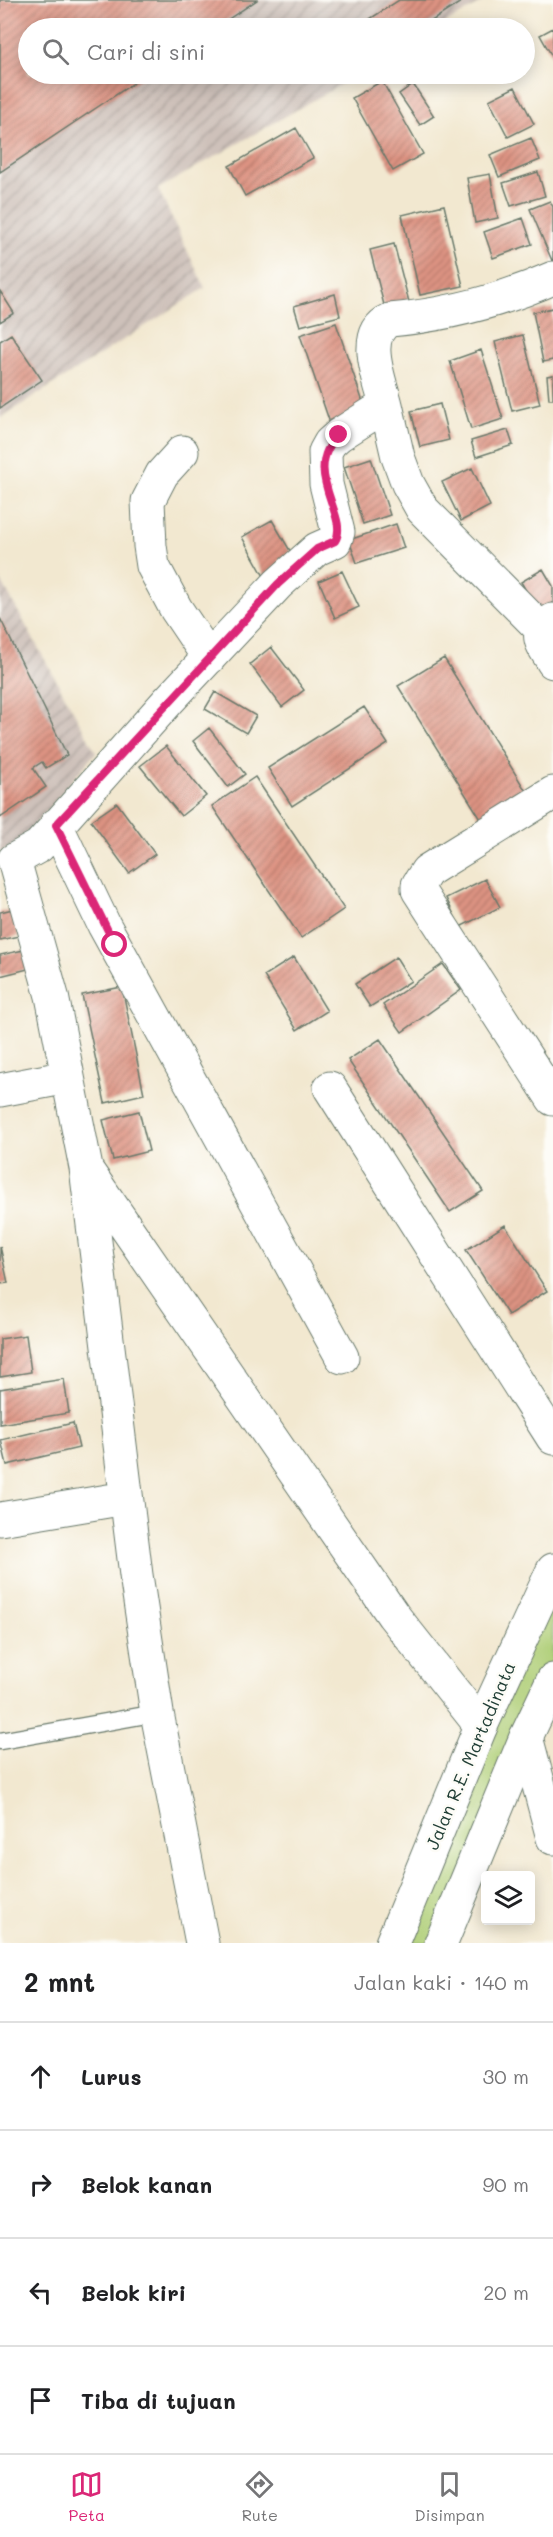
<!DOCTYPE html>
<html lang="id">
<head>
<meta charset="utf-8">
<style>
	body { margin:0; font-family:Mali,sans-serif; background:#f2f2f2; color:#202124 }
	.controls { position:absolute; right:18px; bottom:18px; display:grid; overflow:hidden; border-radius:6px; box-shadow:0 3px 15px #0003 }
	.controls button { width:54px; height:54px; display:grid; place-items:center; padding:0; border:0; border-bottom:2px solid #e0e0e0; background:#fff; color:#202124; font:30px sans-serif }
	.stop { position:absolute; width:18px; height:18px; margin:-14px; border:4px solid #db2777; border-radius:50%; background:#fff }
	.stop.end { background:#db2777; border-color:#fff; box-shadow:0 2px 6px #0008 }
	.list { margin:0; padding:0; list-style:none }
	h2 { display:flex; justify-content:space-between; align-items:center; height:78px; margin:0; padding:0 24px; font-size:26px }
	h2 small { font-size:20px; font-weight:400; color:#757577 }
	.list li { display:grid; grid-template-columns:39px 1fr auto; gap:18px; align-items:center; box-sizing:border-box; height:108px; padding:0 24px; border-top:2px solid #e0e0e0 }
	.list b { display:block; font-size:22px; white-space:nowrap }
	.list em { font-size:20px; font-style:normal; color:#757577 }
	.icon { flex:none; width:33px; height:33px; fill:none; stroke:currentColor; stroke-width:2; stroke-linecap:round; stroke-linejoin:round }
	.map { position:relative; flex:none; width:553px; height:1943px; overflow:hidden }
	.search { position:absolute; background:#fff; box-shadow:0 3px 15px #0003; left:18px; right:18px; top:18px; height:66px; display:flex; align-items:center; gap:15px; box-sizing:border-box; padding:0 21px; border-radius:33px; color:#757577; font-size:22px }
	.sheet { height:510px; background:#fff }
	nav { display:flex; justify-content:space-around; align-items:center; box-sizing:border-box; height:84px; border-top:2px solid #e0e0e0; background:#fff; font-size:16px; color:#757577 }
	nav a { display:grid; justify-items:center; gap:3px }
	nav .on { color:#db2777 }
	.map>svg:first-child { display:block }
	.industrial { fill:url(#industrial-furrows) }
	.green { fill:#aece76; stroke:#668655; stroke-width:1.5 }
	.building { fill:url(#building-hatch) }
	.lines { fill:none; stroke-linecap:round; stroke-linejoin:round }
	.lane-casing { stroke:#69796b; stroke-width:19 }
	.street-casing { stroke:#69796b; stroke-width:35 }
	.highway-casing { stroke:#69796b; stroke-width:35 }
	.lane { stroke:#fff; stroke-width:16 }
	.street { stroke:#fff; stroke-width:33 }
	.highway { stroke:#fff; stroke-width:33 }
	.route { stroke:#db2777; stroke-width:8 }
	.labels { text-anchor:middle; stroke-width:5; stroke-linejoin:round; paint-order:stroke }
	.street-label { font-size:18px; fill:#1f3d34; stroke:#fdfcf7 }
</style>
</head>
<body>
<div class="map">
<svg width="553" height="1943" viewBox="0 0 553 1943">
	<defs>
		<pattern id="industrial-furrows" width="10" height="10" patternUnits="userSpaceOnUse" patternTransform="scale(1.5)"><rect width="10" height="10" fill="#cec1ba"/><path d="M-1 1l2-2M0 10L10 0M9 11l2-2" fill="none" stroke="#a79e98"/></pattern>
		<pattern id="building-hatch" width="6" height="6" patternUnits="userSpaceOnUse" patternTransform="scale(1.5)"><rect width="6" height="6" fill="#dd9382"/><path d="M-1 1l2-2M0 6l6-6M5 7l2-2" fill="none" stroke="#b3796b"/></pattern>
	</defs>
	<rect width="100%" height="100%" fill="#fdfcf7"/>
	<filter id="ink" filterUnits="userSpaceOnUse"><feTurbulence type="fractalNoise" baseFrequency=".0167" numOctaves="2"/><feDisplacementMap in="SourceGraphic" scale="12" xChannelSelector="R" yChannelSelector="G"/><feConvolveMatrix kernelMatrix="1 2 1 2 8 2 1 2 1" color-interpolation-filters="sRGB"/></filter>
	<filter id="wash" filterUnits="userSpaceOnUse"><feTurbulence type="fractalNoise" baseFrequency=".008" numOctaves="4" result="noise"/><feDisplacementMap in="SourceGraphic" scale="24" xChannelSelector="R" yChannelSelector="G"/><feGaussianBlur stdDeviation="1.35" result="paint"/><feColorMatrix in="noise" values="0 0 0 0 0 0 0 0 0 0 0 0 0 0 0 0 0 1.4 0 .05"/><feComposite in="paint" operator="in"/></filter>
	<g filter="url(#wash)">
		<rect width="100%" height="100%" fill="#f2e8d0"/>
		<path class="industrial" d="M0 0H486L437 28H28V74H359L158 189 205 288 0 418Z
			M0 579 96 752 18 845 0 852Z"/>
		<path class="green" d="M553 1570V1680L441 1943H392Z"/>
		<g id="blocks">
			<path class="building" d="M0 0H257L215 28H28V74H147L0 172Z
				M399 0H464L421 28H356Z
				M553 28V58L540 35Z
				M382 81 423 154 393 171 352 98Z
				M413 84 434 116 420 125 399 94Z
				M515 87 534 124 508 137 489 100Z
				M296 128 313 158 245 196 229 166Z
				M531 138 540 160 499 177 490 155Z
				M538 172 545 196 511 206 503 183Z
				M490 174 498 218 475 223 467 178Z
				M550 201 553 207V263L530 209Z
				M444 205 463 286 420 295 402 215Z
				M523 218 532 244 493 258 484 232Z
				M394 244 409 302 385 309 370 250Z
				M0 291 14 313 0 322Z
				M335 294 340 316 300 326 294 306Z
				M553 308V360L543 362 533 312Z
				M336 323 367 414 331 426 300 335Z
				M11 334 42 380 0 408V341Z
				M523 335 540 404 512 411 495 342Z
				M481 350 503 419 471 429 450 361Z
				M553 375V399H549L547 376Z
				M440 404 449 440 420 447 411 411Z
				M508 430 513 445 476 457 471 441Z
				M371 458 390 515 363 524 344 467Z
				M472 468 490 506 461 521 442 482Z
				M272 520 296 561 265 578 242 537Z
				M396 524 404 548 357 563 349 540Z
				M543 569 553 586V609L541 616 521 582Z
				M342 571 359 607 335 618 319 581Z
				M0 618 67 755 46 768 42 762 33 768 46 787 0 818Z
				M271 647 304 690 282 707 250 664Z
				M444 658 532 801 487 829 398 686Z
				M215 692 256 716 246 733 205 709Z
				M364 707 388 744 292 806 268 768Z
				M209 728 245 774 228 787 193 741Z
				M166 746 206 796 181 816 140 766Z
				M255 777 344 909 301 938 212 806Z
				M117 803 155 854 129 873 91 821Z
				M485 879 500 907 460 927 446 898Z
				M13 909 19 936 0 940V912Z
				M24 950 28 969 0 976V955Z
				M294 957 327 1011 297 1030 264 976Z
				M396 957 411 981 370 1007 355 984Z
				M443 964 461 990 402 1032 383 1005Z
				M122 987 144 1094 105 1103 82 995Z
				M380 1039 483 1191 450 1212 348 1060Z
				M139 1111 149 1151 113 1160 103 1120Z
				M505 1225 547 1291 508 1315 466 1250Z
				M0 1246 8 1283 0 1284Z
				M26 1335 31 1372 0 1377V1339Z
				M64 1379 69 1413 0 1424V1389Z
				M73 1423 79 1448 7 1465 1 1440Z"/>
		</g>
	</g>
	<g filter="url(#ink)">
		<use href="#blocks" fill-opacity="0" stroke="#69796b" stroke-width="1.5"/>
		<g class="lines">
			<g class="lane-casing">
				<path id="lane" d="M0 1741 157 1713"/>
			</g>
			<g class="street-casing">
				<path id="street" d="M386 405 398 457 408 484 422 509 541 629
					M182 452 162 474 148 501 150 546 153 566 176 609 209 658
					M553 620C531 634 543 644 553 662
					M553 793 427 871 418 885V890L553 1099
					M56 825 104 925 342 1357
					M330 1088 553 1438
					M0 1090 68 1077
					M88 1172 393 1615 481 1726
					M0 1519 126 1498
					M526 1737 553 1838
					M202 1943 157 1713 136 1575 86 1168 52 996 14 860 39 846 169 700 278 584 317 549 335 541 338 532 326 484 325 452 330 443 339 435 386 405C380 380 360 334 390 320 446 315 501 301 553 278"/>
			</g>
			<g class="highway-casing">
				<path id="highway" d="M392 1943 481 1726 553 1570
					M441 1943 526 1737 553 1680"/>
			</g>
			<use href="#lane" class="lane"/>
			<use href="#street" class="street"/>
			<use href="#highway" class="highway"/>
		</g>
	</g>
	<g class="lines" filter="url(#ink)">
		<path class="route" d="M115 945 56 825 278 584 317 549 335 541C351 517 299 471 339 435"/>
	</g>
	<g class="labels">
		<g class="street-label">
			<text transform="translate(471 1756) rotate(-67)" y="6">Jalan R.E. Martadinata</text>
		</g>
	</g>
</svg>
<div class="controls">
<button><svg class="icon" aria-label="layers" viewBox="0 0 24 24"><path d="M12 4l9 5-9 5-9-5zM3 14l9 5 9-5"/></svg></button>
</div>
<div class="stop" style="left:115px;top:945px"></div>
<div class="stop end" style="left:339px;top:435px"></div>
<div class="search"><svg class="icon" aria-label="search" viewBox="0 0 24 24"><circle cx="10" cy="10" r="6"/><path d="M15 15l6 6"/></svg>Cari di sini</div>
</div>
<section class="sheet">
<h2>2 mnt<small>Jalan kaki · 140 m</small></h2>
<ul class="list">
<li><svg class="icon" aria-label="ahead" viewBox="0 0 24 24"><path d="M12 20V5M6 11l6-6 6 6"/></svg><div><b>Lurus</b></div><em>30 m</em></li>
<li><svg class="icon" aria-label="right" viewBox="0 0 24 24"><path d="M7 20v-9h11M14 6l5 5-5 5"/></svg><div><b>Belok kanan</b></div><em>90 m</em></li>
<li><svg class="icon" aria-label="left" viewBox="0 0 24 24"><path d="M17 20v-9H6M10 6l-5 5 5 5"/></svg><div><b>Belok kiri</b></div><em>20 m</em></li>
<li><svg class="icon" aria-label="arrive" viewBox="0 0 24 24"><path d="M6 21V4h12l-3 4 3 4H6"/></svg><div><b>Tiba di tujuan</b></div></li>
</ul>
</section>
<nav>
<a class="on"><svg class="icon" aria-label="map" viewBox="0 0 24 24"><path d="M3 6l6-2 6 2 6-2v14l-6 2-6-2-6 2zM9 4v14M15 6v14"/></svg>Peta</a>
<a><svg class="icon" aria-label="directions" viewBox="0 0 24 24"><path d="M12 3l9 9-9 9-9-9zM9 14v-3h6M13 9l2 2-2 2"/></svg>Rute</a>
<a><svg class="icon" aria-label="saved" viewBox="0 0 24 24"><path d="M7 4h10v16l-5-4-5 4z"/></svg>Disimpan</a>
</nav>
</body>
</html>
